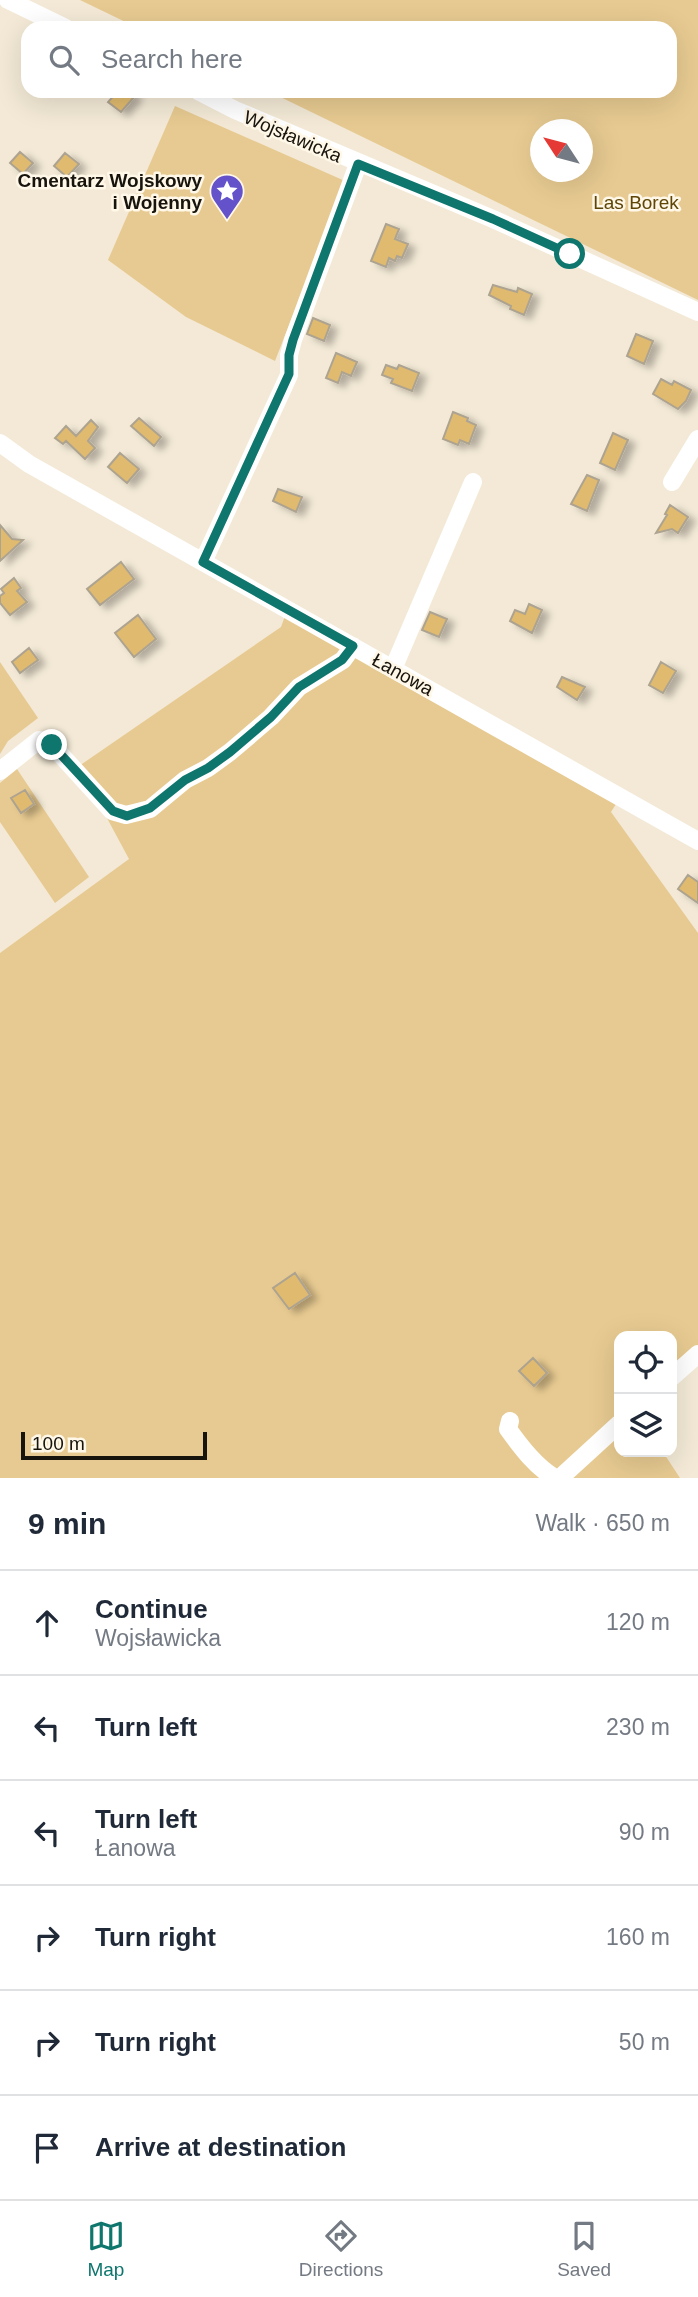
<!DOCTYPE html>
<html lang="en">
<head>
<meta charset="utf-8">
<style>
	body { margin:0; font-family:Helvetica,sans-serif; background:#f6f6f7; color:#1f2937 }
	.controls { position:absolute; right:21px; bottom:21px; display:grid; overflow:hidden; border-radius:14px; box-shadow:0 7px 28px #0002 }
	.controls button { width:63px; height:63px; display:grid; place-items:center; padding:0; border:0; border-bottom:2px solid #e0e1e3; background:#fff; color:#1f2937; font:35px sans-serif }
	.compass { position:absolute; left:530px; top:119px; width:63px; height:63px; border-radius:50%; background:#fff; box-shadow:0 7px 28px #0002; rotate:306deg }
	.scale { position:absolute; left:21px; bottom:18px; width:186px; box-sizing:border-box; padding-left:7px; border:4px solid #17140d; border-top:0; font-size:19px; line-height:24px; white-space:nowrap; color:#17140d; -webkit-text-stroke:5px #fff7e7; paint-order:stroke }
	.stop { position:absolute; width:21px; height:21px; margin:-16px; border:5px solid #0f766e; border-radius:50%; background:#fff }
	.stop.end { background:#0f766e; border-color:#fff; box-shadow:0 2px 7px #0008 }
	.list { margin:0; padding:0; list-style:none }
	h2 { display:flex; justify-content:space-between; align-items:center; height:91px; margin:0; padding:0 28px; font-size:30px }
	h2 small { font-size:23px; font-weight:400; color:#747a83 }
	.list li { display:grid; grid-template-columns:46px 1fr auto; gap:21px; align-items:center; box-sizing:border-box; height:105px; padding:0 28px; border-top:2px solid #e0e1e3 }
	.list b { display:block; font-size:26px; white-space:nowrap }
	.list p { margin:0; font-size:23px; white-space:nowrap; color:#747a83 }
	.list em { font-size:23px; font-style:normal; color:#747a83 }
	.icon { flex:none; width:38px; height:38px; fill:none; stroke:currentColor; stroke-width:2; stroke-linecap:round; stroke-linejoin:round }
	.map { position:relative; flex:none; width:698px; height:1478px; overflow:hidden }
	.search { position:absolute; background:#fff; box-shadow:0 7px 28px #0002; left:21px; right:21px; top:21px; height:77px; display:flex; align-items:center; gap:18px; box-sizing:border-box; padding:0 24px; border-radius:21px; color:#747a83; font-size:26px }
	.sheet { height:721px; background:#fff }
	nav { display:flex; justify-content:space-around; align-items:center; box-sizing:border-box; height:98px; border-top:2px solid #e0e1e3; background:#fff; font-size:19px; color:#747a83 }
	nav a { display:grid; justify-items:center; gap:4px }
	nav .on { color:#0f766e }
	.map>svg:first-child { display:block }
	.green { fill:#e7ca91; fill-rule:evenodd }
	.building { fill:#e0ba6e; stroke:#ada391; stroke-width:2; filter:url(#shadow) }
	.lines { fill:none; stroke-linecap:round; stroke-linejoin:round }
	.minor { stroke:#fff; stroke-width:18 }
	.route { stroke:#0f766e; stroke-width:9 }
	.labels { text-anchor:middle; stroke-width:5; stroke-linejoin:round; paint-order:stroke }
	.street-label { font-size:19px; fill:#17140d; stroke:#fff7e7 }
	.poi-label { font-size:19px; font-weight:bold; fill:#17140d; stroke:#fff7e7; text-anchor:end }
	.park-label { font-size:19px; fill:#5f4606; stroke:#fff7e7 }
</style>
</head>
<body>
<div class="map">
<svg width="698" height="1478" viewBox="0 0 698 1478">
	<defs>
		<filter id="shadow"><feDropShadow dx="7" dy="4" stdDeviation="3.5" flood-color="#0004"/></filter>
	</defs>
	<rect width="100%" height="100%" fill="#f3e9d6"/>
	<path class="green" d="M80 0H698V300L268 91H670V28H138ZM540 130H582V172H540Z
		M175 106 345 181 275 361 186 317 108 260Z
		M285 616 616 804 611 812 698 933V1360L672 1384V1336H619V1452H663L680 1478H0V953L129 859 79 766 281 627Z
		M0 662 38 718 8 741 0 754Z
		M17 769 89 877 55 903 0 822V783Z"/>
	<path class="building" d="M118 91H129L135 96 121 112 108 102Z
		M20 152 33 163 23 174 10 163Z
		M65 153 79 164 67 177 54 166Z
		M386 224 399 229 395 239 408 244 402 258 397 256 395 261 389 258 386 267 371 261Z
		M493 285 517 292 518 288 532 294 524 315 510 309 511 306 489 295Z
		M313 318 330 325 324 341 307 334Z
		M636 334 653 341 644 364 627 356Z
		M336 353 357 362 351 376 342 372 338 383 326 378Z
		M386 365 397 369 399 365 419 373 412 391 391 383 393 379 382 375Z
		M661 379 672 385 674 381 691 390 686 401 678 409 653 394Z
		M453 412 468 418 467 421 476 425 469 444 460 440 458 445 443 439Z
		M139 418 161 437 154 446 131 426Z
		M91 420 98 427 88 441 95 448 85 459 66 441 63 444 55 438 66 426 76 436Z
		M613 433 628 440 615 470 600 463Z
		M120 453 139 469 127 483 108 467Z
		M587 475 599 480 587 511 571 504Z
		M278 489 302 497 296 512 273 501Z
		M670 505 688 517 678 533 672 529 656 533 667 515 665 514Z
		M0 525 12 539 23 540 0 561Z
		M121 562 134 579 100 605 87 589Z
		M14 578 21 588 17 591 27 602 10 615 0 603V596L4 593 1 589Z
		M529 604 542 610 532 633 510 621 515 610 525 614Z
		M430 612 447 619 439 637 422 630Z
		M138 615 156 639 134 657 115 633Z
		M29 648 38 660 20 673 12 662Z
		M661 662 676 671 663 693 649 685Z
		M562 677 585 687 577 700 557 687Z
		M25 790 34 804 21 813 11 798Z
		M688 875 698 882V903L678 889Z
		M295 1273 310 1295 289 1309 273 1288Z
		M533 1358 547 1373 534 1386 519 1371Z"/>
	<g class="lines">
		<path class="minor" d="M8 0 66 28
			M198 91 235 110 493 219 698 312
			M0 443 29 464 698 841
			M672 482 698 439
			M203 562 289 375V355L293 340 358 164
			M393 669 473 482
			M0 771 39 740 52 745 112 811 126 815 150 809 185 780 208 768 230 752 271 717 299 687 343 660 353 646
			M672 1377 698 1354
			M510 1421 508 1429C521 1447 536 1467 555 1478
			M560 1478 619 1424"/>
	</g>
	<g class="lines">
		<path class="route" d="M52 745 113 811 127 816 150 808 185 780 208 768 230 752 271 717 299 687 342 660 353 646 203 562 289 374V355L293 340 358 164 493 219 570 254"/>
	</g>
	<defs>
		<g id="sight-pin" transform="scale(1.75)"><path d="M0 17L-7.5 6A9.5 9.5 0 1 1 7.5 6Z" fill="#6452cb" stroke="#fff7e7"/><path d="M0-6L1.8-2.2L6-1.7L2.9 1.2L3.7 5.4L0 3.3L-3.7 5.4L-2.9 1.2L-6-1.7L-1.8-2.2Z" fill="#fff"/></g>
	</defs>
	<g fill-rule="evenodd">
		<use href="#sight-pin" x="227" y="191"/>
	</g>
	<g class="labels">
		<g class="street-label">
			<text transform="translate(293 136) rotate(23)" y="7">Wojsławicka</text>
			<text transform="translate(403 674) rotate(29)" y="7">Łanowa</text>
		</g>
		<g class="poi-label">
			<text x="202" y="187">Cmentarz Wojskowy<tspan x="202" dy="22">i Wojenny</tspan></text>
		</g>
		<g class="park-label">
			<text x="636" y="209">Las Borek</text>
		</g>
	</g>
</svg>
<div class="controls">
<button><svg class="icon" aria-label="locate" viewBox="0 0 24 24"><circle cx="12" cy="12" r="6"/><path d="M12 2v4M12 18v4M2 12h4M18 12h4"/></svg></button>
<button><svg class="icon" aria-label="layers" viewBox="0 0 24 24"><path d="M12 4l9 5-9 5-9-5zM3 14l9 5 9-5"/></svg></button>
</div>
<svg class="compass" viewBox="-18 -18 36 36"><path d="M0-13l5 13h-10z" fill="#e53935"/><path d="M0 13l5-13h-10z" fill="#747a83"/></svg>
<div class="scale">100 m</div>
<div class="stop" style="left:570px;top:254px"></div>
<div class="stop end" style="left:52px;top:745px"></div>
<div class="search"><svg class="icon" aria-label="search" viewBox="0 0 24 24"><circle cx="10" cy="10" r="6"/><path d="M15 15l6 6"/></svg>Search here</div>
</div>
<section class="sheet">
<h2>9 min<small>Walk · 650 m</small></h2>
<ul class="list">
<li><svg class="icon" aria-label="ahead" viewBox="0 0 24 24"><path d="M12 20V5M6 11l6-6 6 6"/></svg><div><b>Continue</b><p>Wojsławicka</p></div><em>120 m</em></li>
<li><svg class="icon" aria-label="left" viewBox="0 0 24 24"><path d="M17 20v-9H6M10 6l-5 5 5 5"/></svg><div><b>Turn left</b></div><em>230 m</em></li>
<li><svg class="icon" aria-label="left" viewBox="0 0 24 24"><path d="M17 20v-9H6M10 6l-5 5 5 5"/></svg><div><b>Turn left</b><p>Łanowa</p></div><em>90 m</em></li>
<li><svg class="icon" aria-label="right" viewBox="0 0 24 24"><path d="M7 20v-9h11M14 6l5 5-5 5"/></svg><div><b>Turn right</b></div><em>160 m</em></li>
<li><svg class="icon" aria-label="right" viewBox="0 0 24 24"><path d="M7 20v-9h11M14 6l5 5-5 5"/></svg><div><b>Turn right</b></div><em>50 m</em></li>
<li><svg class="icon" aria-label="arrive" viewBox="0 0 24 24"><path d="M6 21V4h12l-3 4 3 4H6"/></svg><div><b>Arrive at destination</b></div></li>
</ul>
</section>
<nav>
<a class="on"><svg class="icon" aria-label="map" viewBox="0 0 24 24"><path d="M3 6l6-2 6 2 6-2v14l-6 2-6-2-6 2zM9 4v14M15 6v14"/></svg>Map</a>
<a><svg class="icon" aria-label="directions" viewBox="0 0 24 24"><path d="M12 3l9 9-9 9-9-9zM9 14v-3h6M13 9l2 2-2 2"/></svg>Directions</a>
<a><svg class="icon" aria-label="saved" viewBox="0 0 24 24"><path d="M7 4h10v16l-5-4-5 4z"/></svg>Saved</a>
</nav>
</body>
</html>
